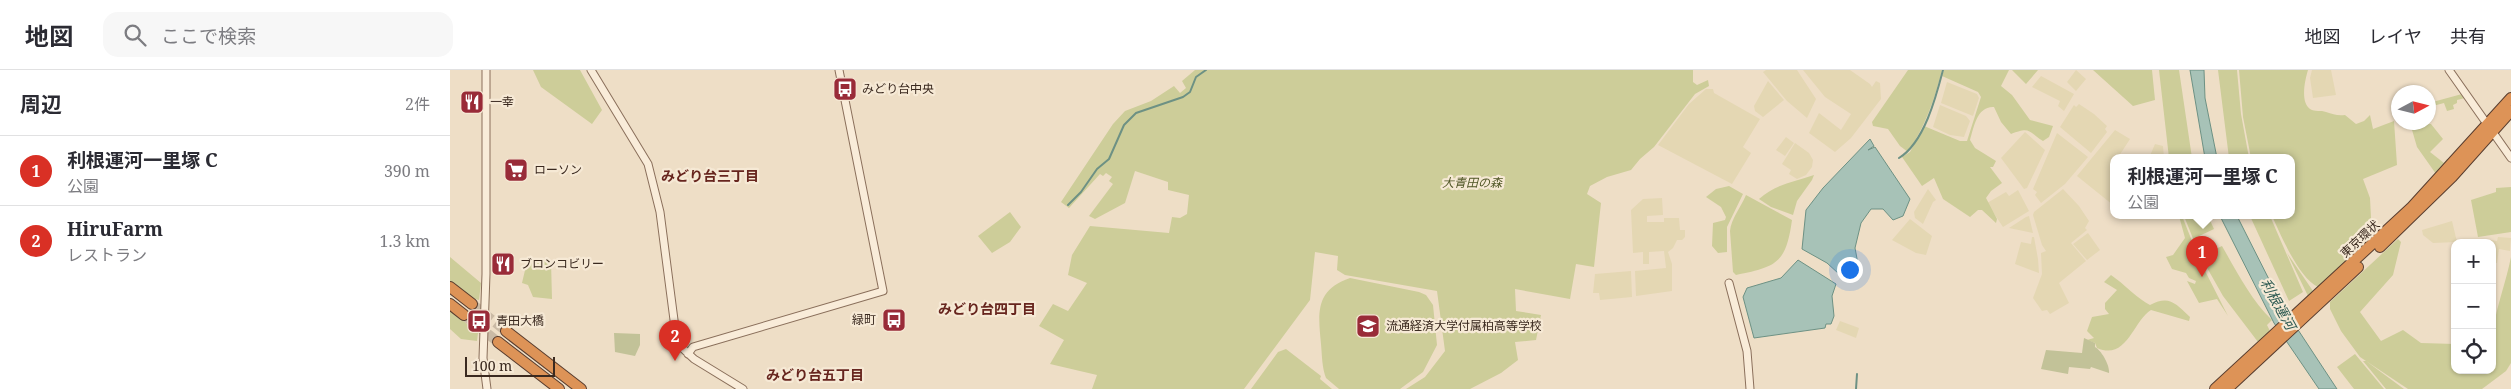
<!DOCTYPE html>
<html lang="ja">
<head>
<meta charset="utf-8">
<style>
	body { margin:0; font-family:"Noto Serif","Noto Sans JP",serif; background:#f7f7f7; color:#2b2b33 }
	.controls { position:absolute; right:15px; bottom:15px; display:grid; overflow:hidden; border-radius:10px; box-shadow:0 1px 4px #0004 }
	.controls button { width:45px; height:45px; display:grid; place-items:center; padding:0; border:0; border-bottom:1px solid #e1e1e2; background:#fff; color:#2b2b33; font:25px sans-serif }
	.compass { position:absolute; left:1941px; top:15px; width:45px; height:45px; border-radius:50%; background:#fff; box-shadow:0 1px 4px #0004; rotate:83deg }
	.scale { position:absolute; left:15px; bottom:12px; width:90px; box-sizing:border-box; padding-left:5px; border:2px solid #3a291f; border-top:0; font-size:14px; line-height:18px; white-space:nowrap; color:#3a291f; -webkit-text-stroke:4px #f6e9d5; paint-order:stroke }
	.you { position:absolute; left:1399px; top:199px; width:18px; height:18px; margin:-12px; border:4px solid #fff; border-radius:50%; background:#1a73e8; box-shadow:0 0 0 8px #1a73e833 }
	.badge { display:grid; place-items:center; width:32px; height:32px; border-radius:50%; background:#d93025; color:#fff; font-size:16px; font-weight:700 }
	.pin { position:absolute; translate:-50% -41px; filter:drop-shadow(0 1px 2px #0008) }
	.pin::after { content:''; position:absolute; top:26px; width:18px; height:15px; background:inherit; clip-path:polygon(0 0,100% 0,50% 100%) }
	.popup { position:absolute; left:1660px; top:84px; width:185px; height:65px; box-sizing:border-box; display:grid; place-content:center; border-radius:10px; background:#fff; filter:drop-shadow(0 1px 4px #0005); font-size:16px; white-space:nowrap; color:#7c7c81 }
	.popup b { font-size:19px; color:#2b2b33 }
	.popup::after { content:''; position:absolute; left:50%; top:100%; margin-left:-10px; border:10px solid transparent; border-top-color:#fff }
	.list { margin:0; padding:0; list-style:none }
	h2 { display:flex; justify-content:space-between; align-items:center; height:65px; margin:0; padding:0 20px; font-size:21px }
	h2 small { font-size:16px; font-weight:400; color:#7c7c81 }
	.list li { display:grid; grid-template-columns:32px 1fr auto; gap:15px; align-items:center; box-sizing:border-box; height:70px; padding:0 20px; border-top:1px solid #e1e1e2 }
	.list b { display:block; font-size:19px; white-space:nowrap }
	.list p { margin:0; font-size:16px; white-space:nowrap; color:#7c7c81 }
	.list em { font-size:16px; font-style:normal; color:#7c7c81 }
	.icon { flex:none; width:28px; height:28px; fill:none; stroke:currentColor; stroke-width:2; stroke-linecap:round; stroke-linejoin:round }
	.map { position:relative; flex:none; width:2061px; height:319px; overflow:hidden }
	header { display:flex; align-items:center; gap:30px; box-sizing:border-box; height:70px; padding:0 25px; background:#fff; border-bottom:1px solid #e1e1e2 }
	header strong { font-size:24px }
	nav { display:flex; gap:28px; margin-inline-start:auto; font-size:18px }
	.search { width:350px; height:45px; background:#f7f7f7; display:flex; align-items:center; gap:12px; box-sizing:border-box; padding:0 18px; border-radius:15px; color:#7c7c81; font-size:19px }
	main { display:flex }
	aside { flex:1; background:#fff }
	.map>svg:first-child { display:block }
	.farmland { fill:#e4d7b3 }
	.green { fill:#cdcd99 }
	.cemetery { fill:#c2c298 }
	.water { fill:#a7c2b7; stroke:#6d9184 }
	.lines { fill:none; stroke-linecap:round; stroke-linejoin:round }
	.stream { stroke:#6d9184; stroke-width:2 }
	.highway-tunnel { stroke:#cabaa5; stroke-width:10; stroke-dasharray:10 5; stroke-linecap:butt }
	.minor-casing { stroke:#8a6f5b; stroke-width:9 }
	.highway-casing { stroke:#583d2f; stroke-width:12 }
	.minor { stroke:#f9ecd9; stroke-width:7 }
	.highway { stroke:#dd9357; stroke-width:10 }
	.labels { text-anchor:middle; stroke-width:4.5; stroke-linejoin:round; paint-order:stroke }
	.poi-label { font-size:12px; fill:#3a291f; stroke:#f6e9d5; text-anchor:start }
	.park-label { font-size:12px; font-style:italic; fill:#505626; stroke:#f6e9d5 }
	.street-label { font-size:12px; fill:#3a291f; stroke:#f6e9d5 }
	.neighbourhood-label { font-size:14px; font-weight:bold; fill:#67251e; stroke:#f6e9d5 }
	.water-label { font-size:14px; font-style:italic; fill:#2e5a52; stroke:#f6e9d5 }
</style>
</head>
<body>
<header>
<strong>地図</strong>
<div class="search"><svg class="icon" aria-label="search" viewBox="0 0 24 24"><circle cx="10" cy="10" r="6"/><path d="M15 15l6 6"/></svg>ここで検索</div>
<nav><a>地図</a><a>レイヤ</a><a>共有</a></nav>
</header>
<main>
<aside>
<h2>周辺<small>2件</small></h2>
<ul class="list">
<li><span class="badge">1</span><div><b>利根運河一里塚 C</b><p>公園</p></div><em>390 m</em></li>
<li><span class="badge">2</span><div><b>HiruFarm</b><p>レストラン</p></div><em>1.3 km</em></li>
</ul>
</aside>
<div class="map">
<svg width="2061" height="319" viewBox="0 0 2061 319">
	<rect width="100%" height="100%" fill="#eedec6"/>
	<path class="farmland" d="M1316 0H1347L1366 29 1357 48 1337 31 1313 2Z
		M1353 0H1400L1420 14 1422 17 1426 11 1430 13 1431 29 1401 68 1385 82 1359 63 1369 43 1391 60 1401 44 1375 27Z
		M1626 0 1636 9 1626 21 1617 12Z
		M1862 0H1881L1886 25 1863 28 1860 8Z
		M1591 6 1624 24 1614 41 1608 36 1610 31 1582 17Z
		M1318 11 1334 30 1313 47 1305 41 1304 36Z
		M1497 12 1527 24 1529 28 1523 46 1491 33Z
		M1256 19H1263L1264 23 1310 49 1293 77 1301 83 1282 114 1208 75 1239 34Z
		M1629 34 1644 44 1657 56 1655 59 1657 62 1641 83 1610 57 1624 35 1626 37Z
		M1490 35 1516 46 1520 51 1514 67 1500 65 1483 57Z
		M1665 60 1680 69 1669 86 1663 84 1670 88H1663V135L1627 106Z
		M1575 62 1595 80 1577 118 1574 119 1551 88Z
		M1607 63 1638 87 1615 114 1591 133 1585 125 1587 122 1583 119Z
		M1336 67 1344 73 1335 86 1326 80Z
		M1345 73 1359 83 1363 90 1362 97 1356 105 1347 109 1339 104 1341 100 1332 94Z
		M1705 74 1713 76 1714 88H1699Z
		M1478 119 1486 130 1483 132 1473 154 1465 148 1464 142Z
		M1613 119 1629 136 1639 151 1635 158 1637 160 1621 173 1636 191 1609 213 1619 233 1600 244 1597 240 1592 241 1583 228 1592 204 1591 183 1596 181 1592 175 1583 145 1584 142Z
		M1568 120 1579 141 1553 157 1537 133 1556 122 1559 126Z
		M1212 128 1213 145 1197 146V152H1214V148H1229L1230 160H1235V167L1232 170H1227L1223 178 1218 182 1222 194V221L1186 226 1185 201 1216 198 1214 181 1199 182V194H1193V182L1183 183 1181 140 1193 129Z
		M1579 146 1583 163 1559 158 1576 147Z
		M1460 149 1482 166 1476 185 1466 183 1442 170Z
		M2002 151 2007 172 1983 173 1973 165 1972 160Z
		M1638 163 1650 180 1637 190 1623 174Z
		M1582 167H1584L1588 189 1589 203 1565 194 1571 172 1581 174Z
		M2048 167 2061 168 2060 181 2049 179 2047 193 2042 192V173H2025L2034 169 2047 171Z
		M1181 201 1182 227 1150 230 1149 223H1143L1145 204Z
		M1390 251 1409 258 1406 268 1386 260Z"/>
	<path class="green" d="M83 0H130L152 40 142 54 91 17Z
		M745 0H1243V12L1247 15 1258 10 1259 16 1245 24 1204 77 1190 89 1181 100 1157 107 1140 116 1137 124 1151 133 1144 197 1126 194 1120 229 1065 219 1066 241 1091 245 1086 270 1065 272 1068 290 1051 303 1020 319H956L975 307 995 281 987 221 895 205 887 200 888 186 865 182 860 230 794 319H642L647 305 600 294 614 270 589 256 603 234 618 241 637 213 618 205 622 185 640 156 719 163 722 147 730 148 737 144 739 125 718 120V112L685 101 675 133 645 149 639 146 663 114 659 111 662 107 656 103 653 106 650 104 619 138 611 132 663 54 675 41 701 31 724 16 730 23 736 18 732 11Z
		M1458 0H1492C1485 28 1475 57 1458 82L1450 76 1438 59 1423 56 1422 52Z
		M1494 0H1559L1551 16 1562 25 1580 50 1603 56 1599 67 1593 71C1578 62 1581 56 1561 64L1551 52 1544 37C1527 36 1524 57 1520 70L1525 78 1546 91 1543 97H1540L1552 113 1541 121 1536 128 1547 149 1546 153 1532 140H1528L1520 147 1493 129 1484 108 1472 116 1452 87 1460 82 1474 56 1510 71H1517L1531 27 1528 22 1492 6Z
		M1562 0H1588L1576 14Z
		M1631 0H1702L1705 30 1683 36 1643 0Z
		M1709 0H1729L1742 88H1719Z
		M1768 0H1787L1791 44 1799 88H1779Z
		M1789 0H1858C1855 10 1850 32 1860 39 1865 42 1871 40 1876 42 1883 44 1887 46 1895 45L1906 54 1914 51 1920 45 1923 59 1944 51 1947 95 1913 109 1920 128 1922 167 1868 217C1848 207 1831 165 1822 146H1841V88H1801L1793 47Z
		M2012 24 2015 28 2007 30V33L2003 35 2004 39 1997 41 1994 33 1979 37V33Z
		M1960 53 1981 54 1993 69 1980 82 1994 93 1997 89 1999 90 1986 104 1967 77Z
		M1364 105 1362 110 1347 131 1343 145 1321 137 1309 129C1325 114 1344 112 1364 105Z
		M1279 116 1293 124 1277 157V182L1268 183 1262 176 1263 153 1275 150 1276 147 1271 137 1256 127 1266 119Z
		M2061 117V162L2028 167 2021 130 2046 122V118Z
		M1296 125 1342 150C1336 193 1327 197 1286 205L1283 202 1280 161C1281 149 1291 137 1296 125Z
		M560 142 571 157 560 172 542 183 528 166Z
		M1729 146H1732L1750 191 1778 246 1767 229 1749 233 1737 211 1745 214 1746 211 1739 208 1736 203 1722 199 1716 187 1723 185 1735 168Z
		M1734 146H1758L1764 159 1747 167 1749 174 1746 176Z
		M1800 146H1820L1853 222 1839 231Z
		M1948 169 1951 172 1943 205 1910 242 1931 271 1953 260 1971 273 2005 274V300H2042C2042 287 2040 273 2043 260 2047 235 2056 212 2061 187V293L2056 301 2032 319H1958L1910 287 1891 261 1880 239V232Z
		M1772 176C1787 202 1801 230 1822 250L1817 255 1820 261 1808 272 1773 226 1747 180 1751 178 1755 184Z
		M1837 183 1863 221 1858 226Z
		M0 187 31 213 29 230 20 228 0 211Z
		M83 188 101 191 102 229 83 227 78 215 72 213 76 196Z
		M1661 205C1673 213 1689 230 1700 235 1719 225 1725 233 1740 247L1739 251 1701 240C1683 251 1677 291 1647 278L1645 273 1637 270 1644 268 1637 261 1642 247 1659 244 1655 239V233L1667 220 1654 212Z
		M900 208 969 222 976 225 983 235 987 275 973 302 950 319H889L876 308C872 298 872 285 871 274 868 243 865 220 900 208Z
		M0 240 28 263 27 271 11 269 0 259Z
		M836 279 871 306 870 309 882 319H801L828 282Z
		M1905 284 1934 319H1904L1887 297Z
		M1913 291H1916L1954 319H1936Z"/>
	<path class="cemetery" d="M164 263 190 264V275L185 286 165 282Z
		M1634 268 1645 273V277C1651 280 1660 295 1659 303L1641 297 1640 299 1619 297 1618 304 1591 299 1596 280 1632 283Z"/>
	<path class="water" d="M1740 0H1754L1755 28 1767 88H1755Z
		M1420 69 1424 76 1418 80 1425 77 1460 129 1453 146 1443 150 1433 139H1421L1411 153 1405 178 1409 199 1395 200 1389 204 1377 193 1352 179 1356 140 1373 118Z
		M1770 146H1787L1833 237 1887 319H1869L1824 253Z
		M1348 190 1386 214 1382 226 1384 246 1381 254H1376L1375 258 1304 268 1293 227 1297 218 1331 208Z"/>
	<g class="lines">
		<path class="stream" d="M1449 88C1474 73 1486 27 1493 0
			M618 135 631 122 647 99 659 89 674 55 686 43 733 27 740 22 746 7 756 0
			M1406 319 1407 304"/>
		<path class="highway-tunnel" d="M22 234 56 261
			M14 245 48 272"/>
		<g class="minor-casing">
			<path id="minor" d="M36 0V204L33 288 37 319
				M141 0 198 94 210 142 227 273 244 289 293 319
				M1999 0 2061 88
				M1279 213 1297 281 1300 319
				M238 284 243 277 433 221 389 0"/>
		</g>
		<g class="highway-casing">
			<path id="highway" d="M1930 177 2002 107 2061 41
				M0 217 22 234
				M0 234 14 245
				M56 261 131 319
				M48 272 109 319
				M1765 319 1961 138 2061 28
				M1777 319 1908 197"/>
		</g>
		<use href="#minor" class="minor"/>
		<use href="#highway" class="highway"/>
	</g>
	<defs>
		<g id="bus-square" transform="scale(1.25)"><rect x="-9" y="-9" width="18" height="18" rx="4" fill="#992b38" stroke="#f6e9d5"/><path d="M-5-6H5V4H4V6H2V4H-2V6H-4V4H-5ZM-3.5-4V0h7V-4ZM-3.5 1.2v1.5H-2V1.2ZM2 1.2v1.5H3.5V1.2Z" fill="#fff"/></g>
		<g id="restaurant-square" transform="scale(1.25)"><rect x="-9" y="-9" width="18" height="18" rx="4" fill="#992b38" stroke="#f6e9d5"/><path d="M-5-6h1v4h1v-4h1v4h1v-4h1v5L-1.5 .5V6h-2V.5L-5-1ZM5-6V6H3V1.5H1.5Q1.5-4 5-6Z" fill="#fff"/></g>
		<g id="supermarket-square" transform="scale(1.25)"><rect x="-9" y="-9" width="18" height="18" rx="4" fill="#992b38" stroke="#f6e9d5"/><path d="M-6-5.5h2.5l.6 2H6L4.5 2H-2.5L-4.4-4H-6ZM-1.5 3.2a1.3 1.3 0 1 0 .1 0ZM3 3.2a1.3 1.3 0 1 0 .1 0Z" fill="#fff"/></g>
		<g id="school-square" transform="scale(1.25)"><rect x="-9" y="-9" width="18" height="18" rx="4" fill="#992b38" stroke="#f6e9d5"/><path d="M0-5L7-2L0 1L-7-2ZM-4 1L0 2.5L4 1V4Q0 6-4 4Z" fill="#fff"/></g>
	</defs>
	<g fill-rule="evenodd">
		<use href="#bus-square" x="395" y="19"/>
		<use href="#restaurant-square" x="22" y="32"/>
		<use href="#supermarket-square" x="66" y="100"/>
		<use href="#restaurant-square" x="53" y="194"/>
		<use href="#bus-square" x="444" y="250"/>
		<use href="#bus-square" x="29" y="251"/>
		<use href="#school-square" x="918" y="256"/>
	</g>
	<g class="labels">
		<g class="poi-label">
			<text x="412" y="23">みどり台中央</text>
			<text x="40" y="36">一幸</text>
			<text x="84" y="104">ローソン</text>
			<text x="70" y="198">ブロンコビリー</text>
			<text x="426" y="254" text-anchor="end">緑町</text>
			<text x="46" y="255">青田大橋</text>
			<text x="936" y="260">流通経済大学付属柏高等学校</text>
		</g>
		<g class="park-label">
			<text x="1022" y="117">大青田の森</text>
		</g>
		<g class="street-label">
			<text transform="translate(1910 169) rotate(-43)" y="4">東京環状</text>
		</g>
		<g class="neighbourhood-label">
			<text x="260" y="111">みどり台三丁目</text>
			<text x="537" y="244">みどり台四丁目</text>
			<text x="365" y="310">みどり台五丁目</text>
		</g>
		<g class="water-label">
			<text transform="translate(1828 234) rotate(61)" y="5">利根運河</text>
		</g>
	</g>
</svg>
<div class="controls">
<button>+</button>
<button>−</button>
<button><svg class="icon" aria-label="locate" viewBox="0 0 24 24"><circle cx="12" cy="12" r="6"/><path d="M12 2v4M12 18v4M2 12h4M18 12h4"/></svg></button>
</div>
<svg class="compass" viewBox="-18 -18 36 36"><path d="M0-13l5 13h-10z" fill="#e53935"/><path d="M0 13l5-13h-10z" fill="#7c7c81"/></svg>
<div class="scale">100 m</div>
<div class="you"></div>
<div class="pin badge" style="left:1752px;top:207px">1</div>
<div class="popup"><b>利根運河一里塚 C</b>公園</div>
<div class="pin badge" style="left:225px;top:291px">2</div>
</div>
</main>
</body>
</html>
